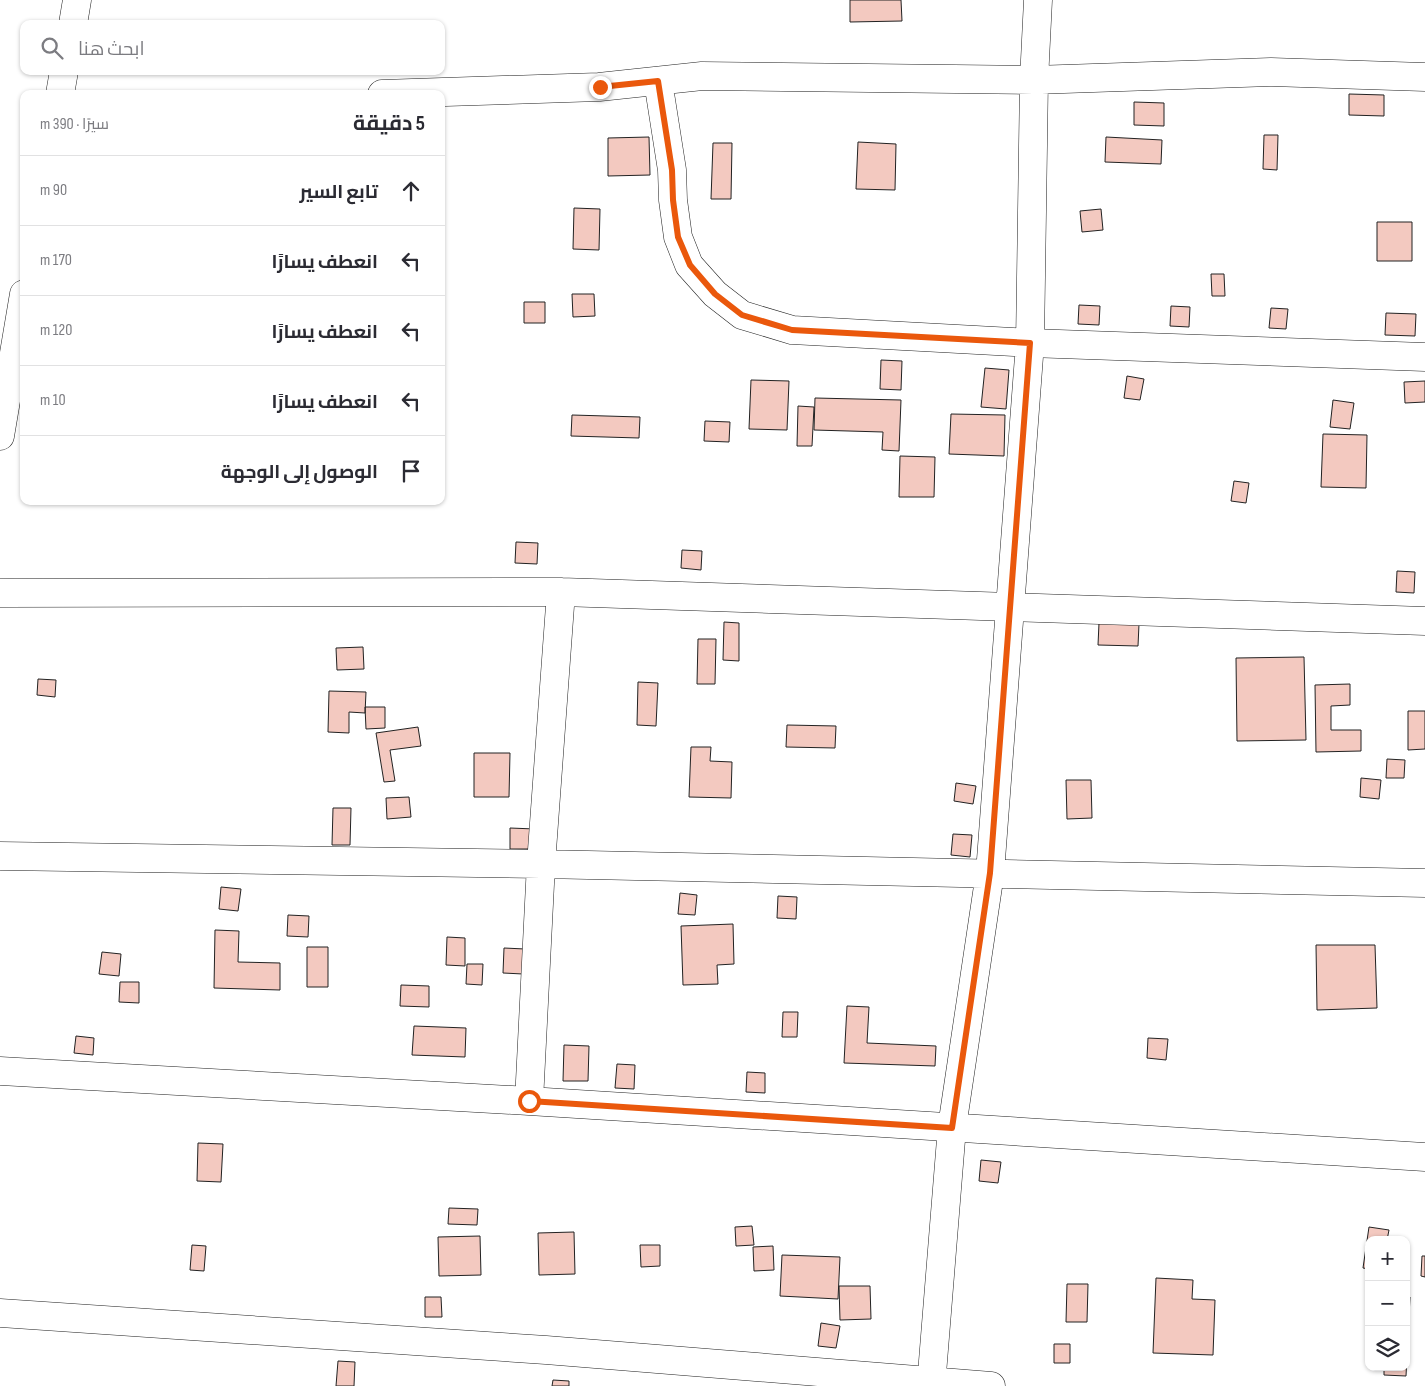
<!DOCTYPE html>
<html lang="ar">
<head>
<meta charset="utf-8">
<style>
	body { margin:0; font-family:"Sofia Sans Condensed",Cairo,sans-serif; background:#f2f2f3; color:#2b2b33; direction:rtl }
	.controls { position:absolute; right:15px; bottom:15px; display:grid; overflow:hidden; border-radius:10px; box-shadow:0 1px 4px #0004 }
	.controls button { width:45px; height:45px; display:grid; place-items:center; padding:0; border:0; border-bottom:1px solid #e1e1e2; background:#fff; color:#2b2b33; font:25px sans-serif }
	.stop { position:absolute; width:15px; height:15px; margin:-11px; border:4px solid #ea580c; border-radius:50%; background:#fff }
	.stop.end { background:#ea580c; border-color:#fff; box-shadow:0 1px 5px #0008 }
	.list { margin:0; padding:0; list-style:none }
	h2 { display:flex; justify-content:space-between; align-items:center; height:65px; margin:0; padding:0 20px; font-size:21px }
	h2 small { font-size:16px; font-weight:400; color:#7c7c81 }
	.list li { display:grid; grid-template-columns:32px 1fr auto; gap:15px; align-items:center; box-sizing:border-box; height:70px; padding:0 20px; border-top:1px solid #e1e1e2 }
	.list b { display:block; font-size:19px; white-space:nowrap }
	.list em { font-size:16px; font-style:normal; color:#7c7c81 }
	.icon { flex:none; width:28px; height:28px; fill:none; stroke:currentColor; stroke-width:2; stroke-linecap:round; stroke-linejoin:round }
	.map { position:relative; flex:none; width:1425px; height:1386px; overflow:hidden; direction:ltr }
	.search { position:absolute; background:#fff; box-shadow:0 1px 4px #0004; left:20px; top:20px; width:425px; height:55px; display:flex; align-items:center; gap:12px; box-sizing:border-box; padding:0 18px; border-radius:10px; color:#7c7c81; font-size:19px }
	.panel { position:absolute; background:#fff; box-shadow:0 1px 4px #0004; left:20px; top:90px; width:425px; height:415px; border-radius:10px; direction:rtl }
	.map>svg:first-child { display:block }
	.building { fill:#f3c9c0; stroke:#222 }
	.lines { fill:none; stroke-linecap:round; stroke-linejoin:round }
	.street-casing { stroke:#222; stroke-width:29 }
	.street { stroke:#fff; stroke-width:28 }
	.route { stroke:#ea580c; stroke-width:6 }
</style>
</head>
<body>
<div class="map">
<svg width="1425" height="1386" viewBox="0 0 1425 1386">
	<rect width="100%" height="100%" fill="#fff"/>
	<path class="building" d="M850 0H901L902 21 850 22Z
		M1349 94 1384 95V116L1349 115Z
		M1134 102 1164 103V126L1134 125Z
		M1264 135H1278L1277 170 1263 169Z
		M649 137 650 175 608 176V138Z
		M1106 137 1162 140 1161 164 1105 162Z
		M858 142 896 144 895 190 856 189Z
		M713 143H732L731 199H711Z
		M574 208 600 209 599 250 573 249Z
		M1101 209 1103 230 1082 232 1080 211Z
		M1377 222H1412V261H1377Z
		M1211 274H1224L1225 296H1212Z
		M572 294H594L595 316 573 317Z
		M524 302H545V323H524Z
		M1079 305 1100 306 1099 325 1078 324Z
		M1171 306 1190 307 1189 327 1170 326Z
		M1271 308 1288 309 1286 329 1269 328Z
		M1386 313 1416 314 1415 336 1385 335Z
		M881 360 902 361 901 390 880 389Z
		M985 368 1009 370 1006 409 981 407Z
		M1127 376 1144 379 1140 400 1124 398Z
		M751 380 789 381 787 430 749 429Z
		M1425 381V402L1405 403 1404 382Z
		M815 398 901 400 899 451 882 450 883 432 814 430Z
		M1333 400 1354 403 1350 429 1330 427Z
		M798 406 814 407 812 446H797Z
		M951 414 1005 415 1004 456 949 454Z
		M572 415 640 417 639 438 571 436Z
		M705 421 730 422 729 442 704 441Z
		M1323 434 1367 435 1366 488 1321 487Z
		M900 456 935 457 934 497H899Z
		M1234 481 1249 483 1246 503 1231 501Z
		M516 542 538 543 537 564 515 563Z
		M682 550 702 551 701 570 681 568Z
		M1397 571 1415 572 1414 593 1396 592Z
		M724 622 739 623V661L723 660Z
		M1099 623 1139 624 1138 646 1098 645Z
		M698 639H716L715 684H697Z
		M363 647 364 669 337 670 336 648Z
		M1304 657 1306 740 1237 741 1236 658Z
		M38 679 56 680 55 697 37 695Z
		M638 682 658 683 656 726 637 725Z
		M1350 684V705L1331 706V730H1361V751L1316 752 1315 685Z
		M329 691 366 692 365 713 349 712V733L328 732Z
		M365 707H385V728L366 729Z
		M1408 711H1425V749L1408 750Z
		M787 725 836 726 835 748 786 747Z
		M418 727 421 746 390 750 395 781 384 782 376 733Z
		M691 747H711L710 761 732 762 731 798 689 797Z
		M474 753H510L509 797H474Z
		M1387 759 1405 760 1404 778H1386Z
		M1361 778 1381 780 1379 799 1360 797Z
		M1066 780H1091L1092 818 1067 819Z
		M956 783 976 786 973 804 954 801Z
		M409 797 411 817 387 819 386 798Z
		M333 808H351L350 845H332Z
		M510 828 535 829V849H510Z
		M953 834 972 835 970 857 951 855Z
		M221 887 241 889 238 911 219 909Z
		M680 893 697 895 695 915 678 914Z
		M778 896 797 897 796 919 777 918Z
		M288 915 309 916 308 937 287 936Z
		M733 924 734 964 717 965 718 984 683 985 681 926Z
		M215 930 239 931 238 962 280 963V990L214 988Z
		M447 937 465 938V966L446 965Z
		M1316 945H1375L1377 1008 1317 1010Z
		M307 947H328V987H307Z
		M504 948 525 949 523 974 503 973Z
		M102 952 121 954 119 976 99 974Z
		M467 964H483L482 985 466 984Z
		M120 982H139V1003L119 1002Z
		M401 985 429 986V1007L400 1006Z
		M847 1006 869 1007 867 1043 936 1046 935 1066 844 1063Z
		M783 1012H798L797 1037H782Z
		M414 1026 466 1028 465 1057 412 1055Z
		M76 1036 94 1038 93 1055 74 1053Z
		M1148 1038 1168 1039 1166 1060 1147 1058Z
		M564 1045 589 1046 588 1081H563Z
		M617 1064 635 1065 634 1089 615 1088Z
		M747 1072 765 1073V1093L746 1092Z
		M198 1143 223 1144 221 1182 197 1181Z
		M981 1160 1001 1162 998 1183 979 1181Z
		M449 1208 478 1209 477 1225 448 1224Z
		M752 1226 754 1245 736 1246 735 1227Z
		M1369 1227 1389 1230 1387 1240H1369V1269L1363 1268Z
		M574 1232 575 1274 539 1275 538 1233Z
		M480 1236 481 1275 439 1276 438 1237Z
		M192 1245 206 1246 204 1271 190 1270Z
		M640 1245H660V1266L641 1267Z
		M773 1246 774 1270 754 1271 753 1247Z
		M782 1255 840 1257 838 1299 780 1296Z
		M1422 1256H1425V1277L1421 1276Z
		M1156 1278 1193 1280 1192 1299 1215 1300 1213 1355 1153 1353Z
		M1067 1284H1088L1087 1322H1066Z
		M839 1286H870L871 1319 840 1320Z
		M425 1297H441L442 1317H425Z
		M1406 1297H1410L1406 1376 1384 1375V1367H1406Z
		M821 1323 840 1326 836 1348 818 1346Z
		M1054 1344H1070V1363H1054Z
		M338 1361 355 1362 354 1386H336Z
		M553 1380 569 1381V1386H552Z"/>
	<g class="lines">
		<g class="street-casing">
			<path id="street" d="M73 24 77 0
				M658 81 672 170 673 200 678 237 689 265 715 294 742 315 792 330 1030 343 1425 357
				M60 94 64 71
				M382 94 599 87 702 76 1034 80 1271 72 1425 77
				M0 436 24 294
				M0 593 561 592 1425 621
				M0 856 541 864 1425 883
				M0 1071 529 1101 1425 1157
				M529 1101 541 864 561 592
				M0 1313 546 1350 991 1386
				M931 1386 952 1127 990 873 1030 343 1034 80 1038 0"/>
		</g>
		<use href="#street" class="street"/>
	</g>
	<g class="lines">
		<path class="route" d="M529 1101 952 1128 990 873 1030 343 792 330 742 315 715 294 690 265 678 237 673 200 672 170 658 81 600 87"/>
	</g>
</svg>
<div class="controls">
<button>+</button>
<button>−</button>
<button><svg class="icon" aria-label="layers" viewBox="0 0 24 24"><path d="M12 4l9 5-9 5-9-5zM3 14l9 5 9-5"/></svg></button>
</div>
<div class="stop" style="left:529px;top:1101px"></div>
<div class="stop end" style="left:600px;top:87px"></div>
<div class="search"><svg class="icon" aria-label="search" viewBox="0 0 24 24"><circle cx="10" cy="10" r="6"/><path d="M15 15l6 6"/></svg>ابحث هنا</div>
<section class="panel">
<h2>5 دقيقة<small>سيرًا · 390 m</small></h2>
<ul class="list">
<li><svg class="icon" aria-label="ahead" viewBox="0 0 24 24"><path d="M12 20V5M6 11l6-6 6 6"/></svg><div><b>تابع السير</b></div><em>90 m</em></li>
<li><svg class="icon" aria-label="left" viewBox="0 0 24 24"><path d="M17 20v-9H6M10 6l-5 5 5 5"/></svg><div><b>انعطف يسارًا</b></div><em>170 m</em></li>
<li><svg class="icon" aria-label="left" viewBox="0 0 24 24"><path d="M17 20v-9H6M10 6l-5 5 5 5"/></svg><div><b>انعطف يسارًا</b></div><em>120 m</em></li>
<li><svg class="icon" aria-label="left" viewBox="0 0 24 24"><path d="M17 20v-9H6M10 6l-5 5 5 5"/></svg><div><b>انعطف يسارًا</b></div><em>10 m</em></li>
<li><svg class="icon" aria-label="arrive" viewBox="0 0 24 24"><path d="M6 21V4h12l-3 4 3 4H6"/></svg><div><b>الوصول إلى الوجهة</b></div></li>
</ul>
</section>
</div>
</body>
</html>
